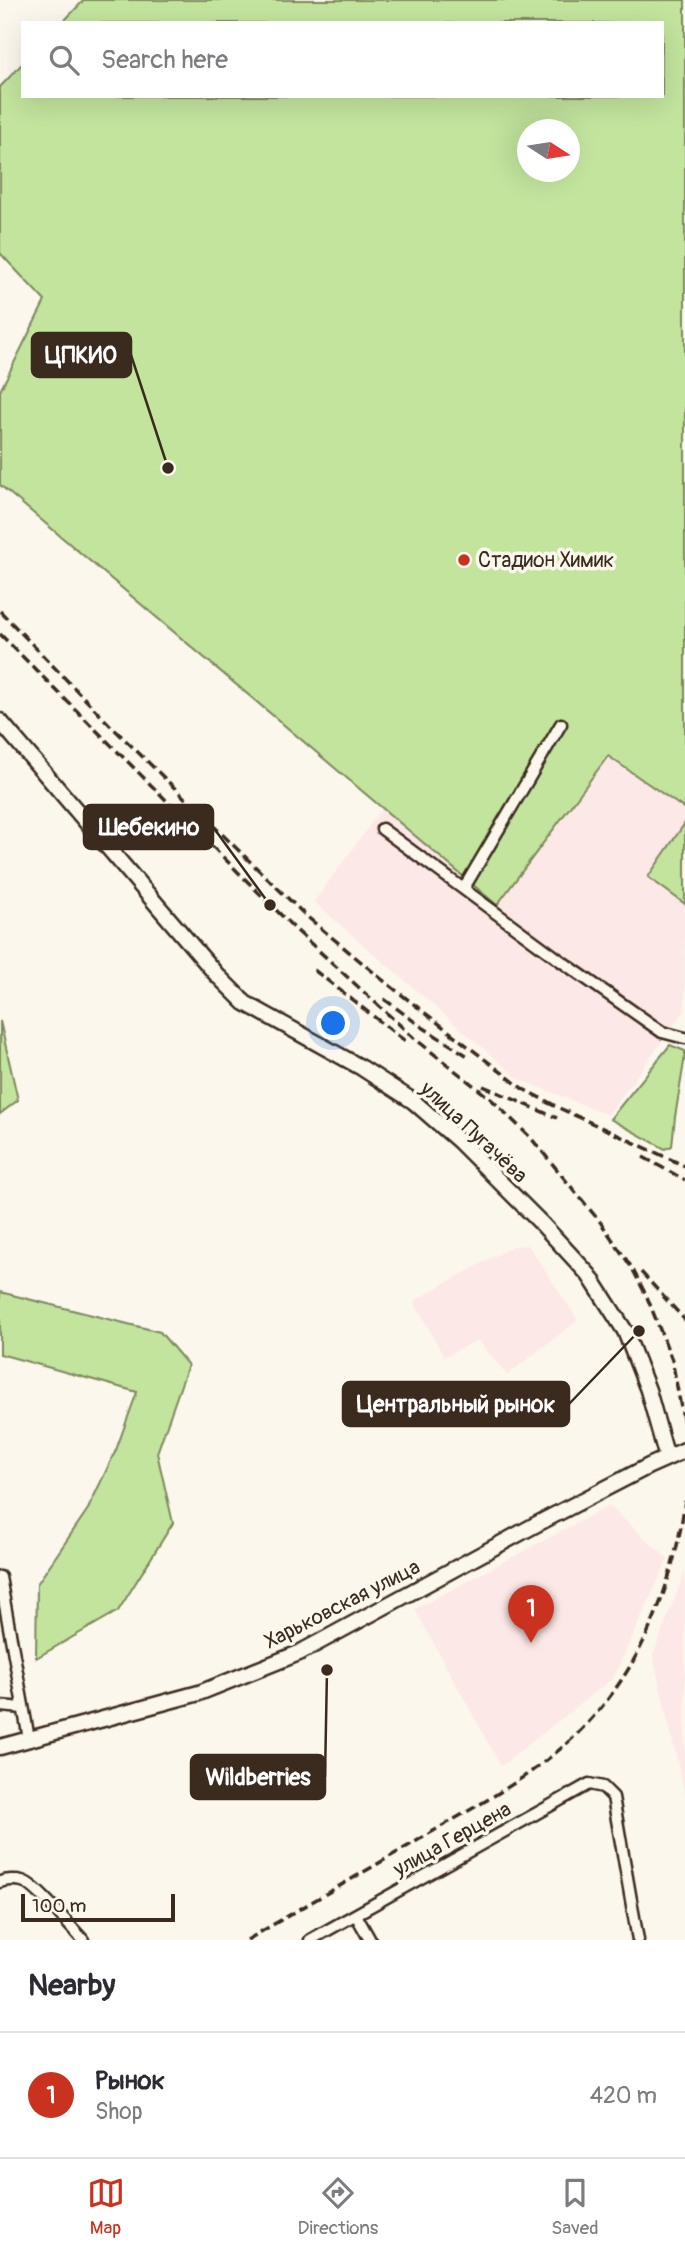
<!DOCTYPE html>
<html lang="en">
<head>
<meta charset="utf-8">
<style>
	body { margin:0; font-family:Pangolin,sans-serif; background:#f7f7f7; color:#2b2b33 }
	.compass { position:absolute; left:517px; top:119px; width:63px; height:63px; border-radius:50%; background:#fff; box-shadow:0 7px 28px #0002; rotate:102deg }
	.scale { position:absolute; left:21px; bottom:18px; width:154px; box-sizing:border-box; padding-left:7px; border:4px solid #3b2a1e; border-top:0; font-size:19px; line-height:24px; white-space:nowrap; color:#3b2a1e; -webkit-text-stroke:5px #fbf7ec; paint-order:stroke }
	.you { position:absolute; left:334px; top:1024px; width:24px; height:24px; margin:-18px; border:5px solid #fff; border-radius:50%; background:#1a73e8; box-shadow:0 0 0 10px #1a73e833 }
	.badge { display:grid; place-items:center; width:46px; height:46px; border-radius:50%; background:#c8321e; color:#fff; font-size:23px; font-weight:700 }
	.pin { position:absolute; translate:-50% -58px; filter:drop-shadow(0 2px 4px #0008) }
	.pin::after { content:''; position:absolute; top:37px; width:24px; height:21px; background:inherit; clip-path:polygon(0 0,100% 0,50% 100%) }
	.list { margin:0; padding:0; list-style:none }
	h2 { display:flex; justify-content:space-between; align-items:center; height:91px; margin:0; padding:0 28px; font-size:30px }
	h2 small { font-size:23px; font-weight:400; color:#7c7c81 }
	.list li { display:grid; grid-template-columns:46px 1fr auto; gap:21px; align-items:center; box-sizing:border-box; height:126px; padding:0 28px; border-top:2px solid #e1e1e2 }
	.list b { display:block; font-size:26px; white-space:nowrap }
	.list p { margin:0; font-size:23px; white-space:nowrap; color:#7c7c81 }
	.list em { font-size:23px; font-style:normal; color:#7c7c81 }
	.icon { flex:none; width:38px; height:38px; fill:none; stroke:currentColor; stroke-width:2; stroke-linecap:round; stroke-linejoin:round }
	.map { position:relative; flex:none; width:685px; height:1940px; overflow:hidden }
	.search { position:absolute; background:#fff; box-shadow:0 7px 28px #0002; left:21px; right:21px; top:21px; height:77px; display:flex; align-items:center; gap:18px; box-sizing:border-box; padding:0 24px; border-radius:0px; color:#7c7c81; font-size:26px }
	.sheet { height:217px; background:#fff }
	nav { display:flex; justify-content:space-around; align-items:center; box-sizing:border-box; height:98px; border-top:2px solid #e1e1e2; background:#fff; font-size:19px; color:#7c7c81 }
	nav a { display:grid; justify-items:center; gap:4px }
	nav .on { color:#c8321e }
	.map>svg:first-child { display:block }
	.built { fill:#fce8e6 }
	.green { fill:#c2e49d; stroke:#7e875e; stroke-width:2; fill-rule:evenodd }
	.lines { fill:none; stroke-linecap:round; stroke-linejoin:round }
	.street-casing { stroke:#3b2a1e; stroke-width:15 }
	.secondary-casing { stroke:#3b2a1e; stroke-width:19 }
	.street { stroke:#fbf7ec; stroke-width:10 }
	.secondary { stroke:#fbf7ec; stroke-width:14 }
	.rail { stroke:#3b2a1e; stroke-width:3.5; stroke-dasharray:10 5; stroke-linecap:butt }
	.poi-dot { fill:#c8321e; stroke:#fbf7ec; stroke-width:2.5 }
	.labels { text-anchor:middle; stroke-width:7; stroke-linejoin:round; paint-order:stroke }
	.poi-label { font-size:21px; fill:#3b2a1e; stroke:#fbf7ec; text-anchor:start }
	.street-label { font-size:21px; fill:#3b2a1e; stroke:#fbf7ec }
	.leader { fill:none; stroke:#3b2a1e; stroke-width:2.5 }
	.callout-dot { fill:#3b2a1e; stroke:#fbf7ec; stroke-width:2.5 }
	.callout { fill:#3b2a1e; stroke:#3b2a1e; stroke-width:2.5 }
	.callout-label { font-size:23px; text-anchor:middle; font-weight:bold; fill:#fff }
</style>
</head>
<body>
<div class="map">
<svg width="685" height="1940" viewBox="0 0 685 1940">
	<rect width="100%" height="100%" fill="#fbf7ec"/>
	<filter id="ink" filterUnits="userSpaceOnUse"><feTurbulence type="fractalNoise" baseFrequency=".0143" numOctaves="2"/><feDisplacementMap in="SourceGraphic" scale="14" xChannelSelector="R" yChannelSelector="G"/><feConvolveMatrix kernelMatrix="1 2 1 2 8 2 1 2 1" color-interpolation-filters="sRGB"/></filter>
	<g filter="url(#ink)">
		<path class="built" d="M608 756 685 809V823L648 877 685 904V1010L608 1115 519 1079 314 902 382 808 497 905Z
			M528 1245 578 1320 507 1375 478 1340 444 1357 414 1301 513 1246Z
			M609 1506 668 1559 613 1678 501 1766 415 1609Z
			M685 1572V1795L653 1655Z"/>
		<path class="green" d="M84 0H685V809L608 756 497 905 0 485V391L45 301 0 253V87L23 63V96H662V23H62ZM528 130H570V172H528Z
			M685 823V904L648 877Z
			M0 1021 18 1100 0 1114Z
			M670 1045 685 1051V1056L675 1117 672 1146 665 1149 610 1119Z
			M0 1292 160 1332 188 1365 157 1453 173 1523 118 1611 36 1658 37 1584 88 1509 116 1450 137 1392 0 1354Z"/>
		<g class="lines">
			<g class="street-casing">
				<path id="street" d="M382 829 561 961 662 1032 685 1038
					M464 888 561 724
					M0 1577 29 1739
					M0 1706 23 1708
					M0 1882C6 1880 16 1879 22 1881 36 1884 71 1928 83 1940
					M356 1915 370 1940
					M310 1940 589 1784 603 1787 613 1797 638 1940"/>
			</g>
			<g class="secondary-casing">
				<path id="secondary" d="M0 721 216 974 245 1003 362 1068 413 1101 459 1141 543 1225 589 1275 625 1331 648 1390 667 1458
					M0 1747 199 1693 299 1653 535 1525 649 1466 685 1450"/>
			</g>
			<use href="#street" class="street"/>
			<use href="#secondary" class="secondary"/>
			<path class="rail" d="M0 611 112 727 305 915 384 981 523 1089 556 1106
				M0 634 295 929 414 1038 492 1100 531 1138 601 1223 632 1268 647 1297 672 1360 685 1429
				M314 970 405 1041
				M384 999 419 1025 468 1056
				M483 1086 557 1118
				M546 1102 685 1166
				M643 1157 685 1180
				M641 1272 685 1320
				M247 1940C306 1905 366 1871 425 1836 471 1809 519 1784 559 1750 634 1688 672 1596 685 1501"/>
		</g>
	</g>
	<circle class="poi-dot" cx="464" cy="560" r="7"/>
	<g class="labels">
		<g class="poi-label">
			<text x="478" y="567">Стадион Химик</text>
		</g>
		<g class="street-label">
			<text transform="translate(474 1132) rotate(43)" y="7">улица Пугачёва</text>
			<text transform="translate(342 1604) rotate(-27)" y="7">Харьковская улица</text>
			<text transform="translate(452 1839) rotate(-29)" y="7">улица Герцена</text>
		</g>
	</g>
	<path class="leader" d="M168 468L131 355M270 905L213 827M639 1331L569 1404M327 1670L325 1777"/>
	<g class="callout-dot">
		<circle cx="168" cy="468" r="7"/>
		<circle cx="270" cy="905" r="7"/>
		<circle cx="639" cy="1331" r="7"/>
		<circle cx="327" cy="1670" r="7"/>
	</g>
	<g class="callout">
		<rect x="32" y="333" width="99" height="44" rx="7"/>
		<rect x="84" y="805" width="129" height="44" rx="7"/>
		<rect x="343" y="1382" width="226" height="44" rx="7"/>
		<rect x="191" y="1755" width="134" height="44" rx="7"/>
	</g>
	<g class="callout-label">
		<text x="81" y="363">ЦПКИО</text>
		<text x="149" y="835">Шебекино</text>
		<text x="456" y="1412">Центральный рынок</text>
		<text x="258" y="1785">Wildberries</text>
	</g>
</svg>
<svg class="compass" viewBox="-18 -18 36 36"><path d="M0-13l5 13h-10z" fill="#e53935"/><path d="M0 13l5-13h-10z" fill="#7c7c81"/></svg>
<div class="scale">100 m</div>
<div class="you"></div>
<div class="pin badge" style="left:531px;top:1643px">1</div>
<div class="search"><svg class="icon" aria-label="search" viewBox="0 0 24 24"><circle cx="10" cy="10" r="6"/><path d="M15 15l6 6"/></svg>Search here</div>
</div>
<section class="sheet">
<h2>Nearby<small></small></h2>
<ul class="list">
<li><span class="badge">1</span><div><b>Рынок</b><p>Shop</p></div><em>420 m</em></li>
</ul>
</section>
<nav>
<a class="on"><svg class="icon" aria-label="map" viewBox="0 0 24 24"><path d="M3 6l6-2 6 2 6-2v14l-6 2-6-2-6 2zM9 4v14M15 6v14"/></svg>Map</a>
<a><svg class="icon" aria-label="directions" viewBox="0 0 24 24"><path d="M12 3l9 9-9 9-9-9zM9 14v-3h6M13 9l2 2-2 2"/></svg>Directions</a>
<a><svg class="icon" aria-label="saved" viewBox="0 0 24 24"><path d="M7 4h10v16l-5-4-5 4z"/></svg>Saved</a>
</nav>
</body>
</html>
